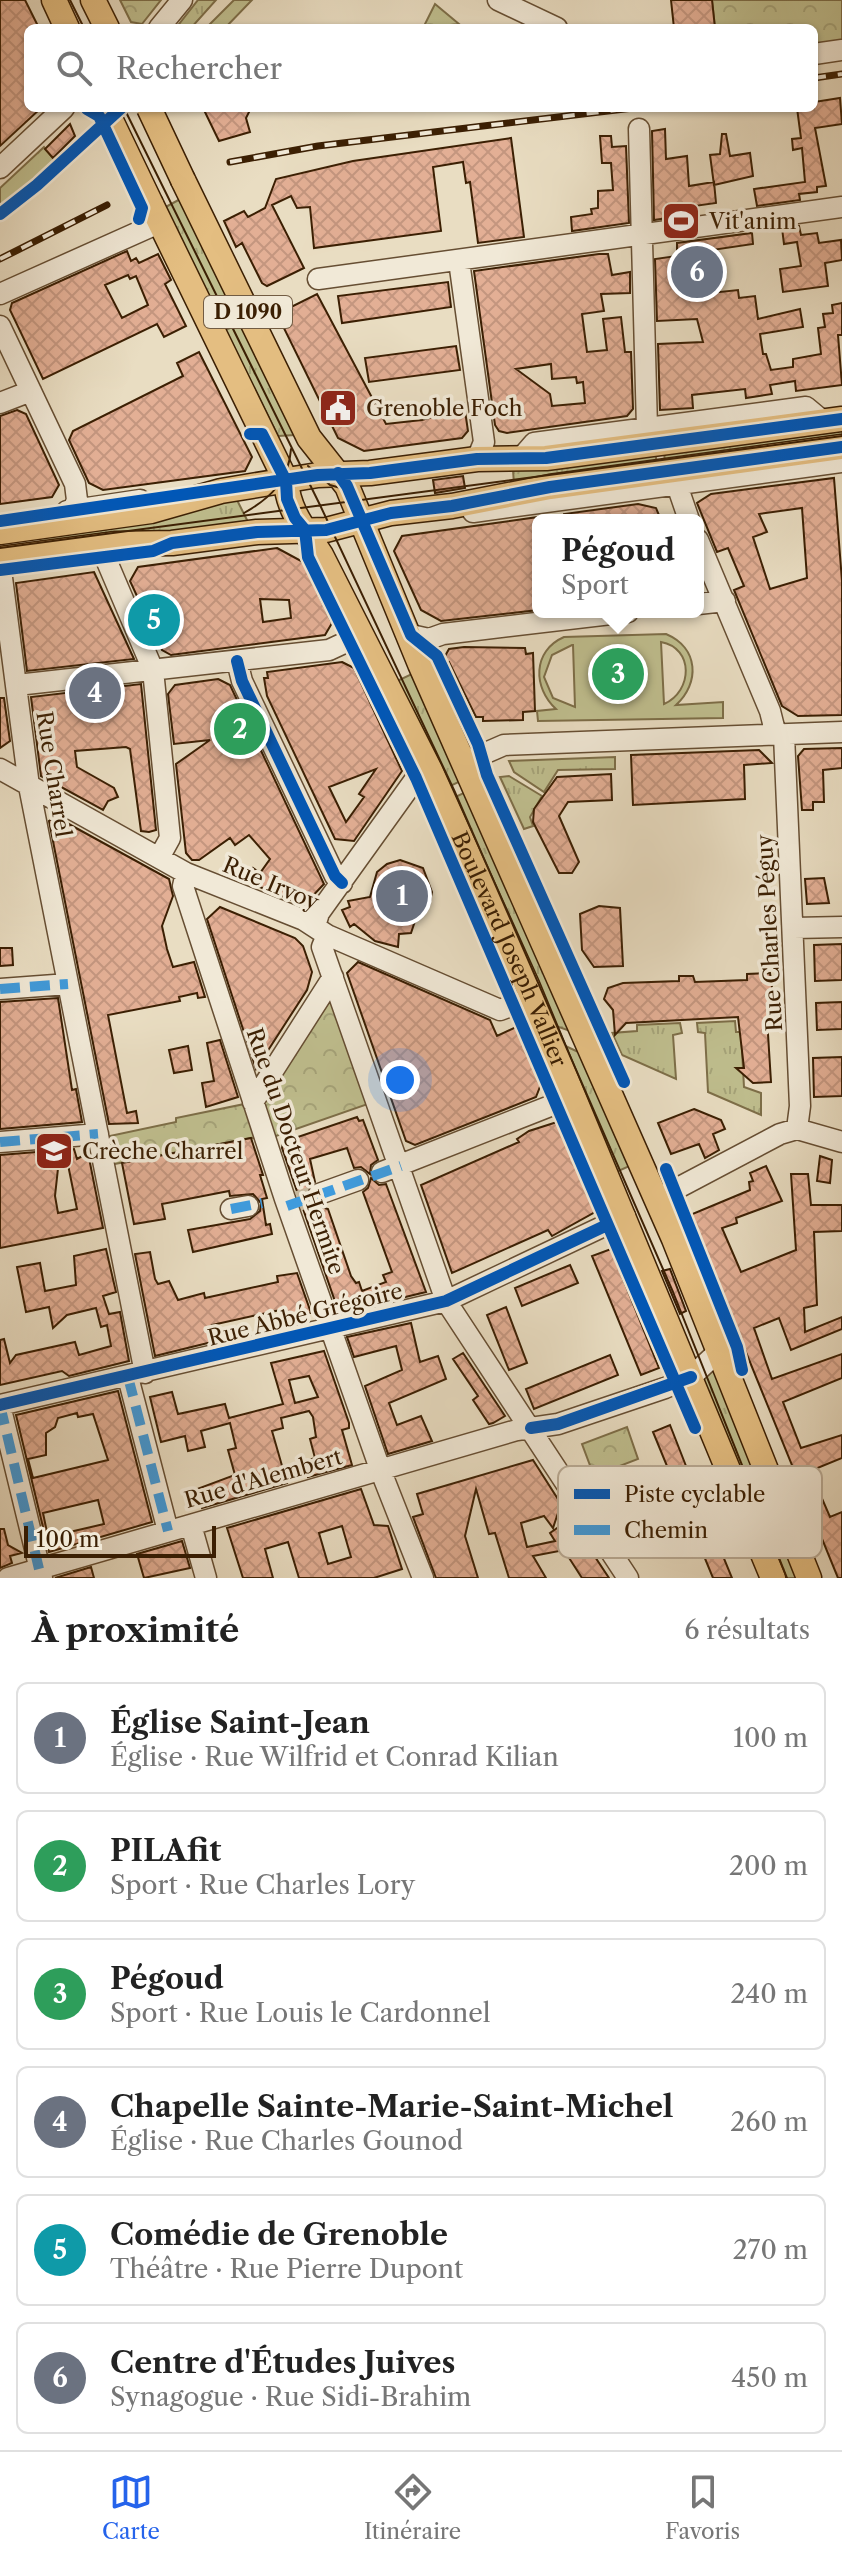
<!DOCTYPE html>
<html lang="fr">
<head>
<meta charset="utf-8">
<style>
	body { margin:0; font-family:"Libre Caslon Text",serif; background:#f2f2f2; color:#222 }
	.scale { position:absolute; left:24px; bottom:20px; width:192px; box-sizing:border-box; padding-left:8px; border:4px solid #3b1f03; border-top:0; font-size:22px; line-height:28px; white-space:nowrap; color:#3b1f03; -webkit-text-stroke:6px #f1e9d7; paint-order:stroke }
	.you { position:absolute; left:400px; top:1080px; width:28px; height:28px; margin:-20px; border:6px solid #fff; border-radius:50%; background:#1a73e8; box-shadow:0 0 0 12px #1a73e833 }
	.badge { display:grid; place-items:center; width:52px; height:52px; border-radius:50%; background:#2563eb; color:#fff; font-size:26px; font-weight:700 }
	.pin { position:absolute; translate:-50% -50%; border:4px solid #fff; box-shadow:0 2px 8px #0006 }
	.popup { position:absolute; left:532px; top:514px; width:172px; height:104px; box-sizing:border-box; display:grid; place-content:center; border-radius:12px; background:#fff; filter:drop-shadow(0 2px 6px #0005); font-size:26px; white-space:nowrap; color:#767676 }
	.popup b { font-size:30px; color:#222 }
	.popup::after { content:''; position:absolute; left:50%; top:100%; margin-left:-16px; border:16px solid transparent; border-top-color:#fff }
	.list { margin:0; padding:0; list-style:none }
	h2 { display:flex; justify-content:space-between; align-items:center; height:104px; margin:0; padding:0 32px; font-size:34px }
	h2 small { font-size:26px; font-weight:400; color:#767676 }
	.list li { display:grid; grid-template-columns:52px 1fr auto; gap:24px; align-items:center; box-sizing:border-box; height:112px; margin:0 16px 16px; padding:0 16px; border:2px solid #e0e0e0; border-radius:12px }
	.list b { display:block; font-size:30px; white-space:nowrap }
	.list p { margin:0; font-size:26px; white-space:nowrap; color:#767676 }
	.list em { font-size:26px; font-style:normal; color:#767676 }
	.icon { flex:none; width:44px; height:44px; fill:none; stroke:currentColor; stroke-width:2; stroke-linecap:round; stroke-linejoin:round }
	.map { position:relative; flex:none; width:842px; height:1578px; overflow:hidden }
	.search { position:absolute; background:#fff; box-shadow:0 2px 6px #0004; left:24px; right:24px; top:24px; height:88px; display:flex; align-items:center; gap:20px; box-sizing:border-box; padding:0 28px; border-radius:12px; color:#767676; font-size:30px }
	.sheet { height:872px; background:#fff }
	nav { display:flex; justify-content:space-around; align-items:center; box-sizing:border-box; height:112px; border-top:2px solid #e0e0e0; background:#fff; font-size:22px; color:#767676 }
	nav a { display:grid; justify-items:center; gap:4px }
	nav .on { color:#2563eb }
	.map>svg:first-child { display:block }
	.grass { fill:url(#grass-tufts); stroke:#7d6e48; stroke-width:2 }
	.park { fill:url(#park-crowns); stroke:#7d6e48; stroke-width:2 }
	.pitch { fill:#bfbe8e; stroke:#7d6e48; stroke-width:2; fill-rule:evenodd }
	.building { fill:url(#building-cross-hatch); stroke:#3b1f03; stroke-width:2; fill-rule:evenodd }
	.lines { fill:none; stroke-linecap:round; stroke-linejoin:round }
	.minor-tunnel { stroke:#c6b79c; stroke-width:20; stroke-dasharray:20 10; stroke-linecap:butt }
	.minor-casing { stroke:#664e33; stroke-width:23 }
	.major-casing { stroke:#3b1f03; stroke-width:27 }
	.minor { stroke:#f1e9d7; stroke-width:20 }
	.major { stroke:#e4be81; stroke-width:24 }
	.tram { stroke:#3b1f03; stroke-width:2 }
	.rail-casing { stroke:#3b1f03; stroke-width:7 }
	.rail { stroke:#f1e9d7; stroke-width:4; stroke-dasharray:12; stroke-linecap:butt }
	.major-bridge-casing { stroke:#3b1f03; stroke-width:27; stroke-linecap:butt }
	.major-bridge { stroke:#e4be81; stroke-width:24 }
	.quiet { stroke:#3f9bdd; stroke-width:10; stroke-dasharray:20 10; stroke-linecap:butt }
	.cycleway-casing { stroke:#f1e9d7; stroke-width:17 }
	.cycleway { stroke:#0057b8; stroke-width:12 }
	.labels { text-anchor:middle; stroke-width:7; stroke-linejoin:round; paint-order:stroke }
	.shield { fill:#f1e9d7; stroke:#725c43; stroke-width:2 }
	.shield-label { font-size:20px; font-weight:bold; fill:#3b1f03 }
	.poi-label { font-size:22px; fill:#3b1f03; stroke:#f1e9d7; text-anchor:start }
	.street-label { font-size:22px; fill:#3b1f03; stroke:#f1e9d7 }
	.key { fill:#f1e9d7; stroke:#baac97; stroke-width:2 }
	.key-label { font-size:22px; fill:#3b1f03 }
</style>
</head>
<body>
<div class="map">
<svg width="842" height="1578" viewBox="0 0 842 1578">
	<defs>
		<pattern id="grass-tufts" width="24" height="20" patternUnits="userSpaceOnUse" patternTransform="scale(2)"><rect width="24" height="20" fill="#bfbe8e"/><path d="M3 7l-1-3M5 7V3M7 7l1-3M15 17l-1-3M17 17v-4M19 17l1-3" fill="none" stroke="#a5a379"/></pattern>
		<pattern id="park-crowns" width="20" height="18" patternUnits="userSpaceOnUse" patternTransform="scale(2)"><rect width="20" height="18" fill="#bfbe8e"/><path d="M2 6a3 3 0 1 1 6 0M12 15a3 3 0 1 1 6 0" fill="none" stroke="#a5a379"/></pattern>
		<pattern id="building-cross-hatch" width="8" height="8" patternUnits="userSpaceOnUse" patternTransform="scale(2)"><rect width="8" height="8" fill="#e3af95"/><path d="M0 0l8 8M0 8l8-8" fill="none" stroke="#c4967f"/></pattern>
	</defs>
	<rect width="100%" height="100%" fill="#e9ddc2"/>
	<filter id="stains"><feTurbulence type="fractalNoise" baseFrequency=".0025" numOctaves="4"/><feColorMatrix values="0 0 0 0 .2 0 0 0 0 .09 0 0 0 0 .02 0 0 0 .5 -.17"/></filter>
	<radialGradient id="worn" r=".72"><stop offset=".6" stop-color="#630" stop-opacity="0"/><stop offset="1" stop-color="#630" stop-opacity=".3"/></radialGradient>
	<path class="grass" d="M198 0H216L191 28H176Z
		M234 0H252L225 28H206Z
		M44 147 55 161 0 205V188Z
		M184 197 239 311 221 321 162 209Z
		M245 322 295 435 278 436 225 330Z
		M842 426V440L665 464 664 450Z
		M655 451 657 465 514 484 513 470Z
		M236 498 248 522 42 547 39 533Z
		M416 672 465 779 446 788 395 682Z
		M615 757V769L558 770 544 792 514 772 509 761Z
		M509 776 542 796 530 817 533 826 524 829 500 777Z
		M470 790 579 1034 550 1024 451 799Z
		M735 1021 736 1032H741L744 1087 761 1093V1115L708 1092 705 1033 698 1032 697 1023Z
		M680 1023 682 1033 673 1035 676 1079 622 1055 612 1033 637 1031V1025Z
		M559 1043 587 1056 634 1164 614 1173Z
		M716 1362 803 1578H779L698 1378Z"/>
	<path class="park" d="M120 0H161L142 24 131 22Z
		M712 0H842V43L814 47V28H715Z
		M435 4 459 24 423 28Z
		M331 999 368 1104 273 1137H258L109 1165 105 1137 176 1122V1118L264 1100Z
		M627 1427 638 1459 594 1476 582 1444Z"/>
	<path class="pitch" d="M666 634C699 648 700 683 676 705L723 702V718L538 721 537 711 556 709C533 688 532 651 564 637ZM661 642C694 648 693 691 664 704ZM572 645H573L575 707 553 698 544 677 552 655Z"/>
	<path class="building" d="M0 0H25L39 28H28V108H41L0 146Z
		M671 0H712L715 28H674Z
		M840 98 842 124 815 128 826 186 817 187V192L799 194 800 200 757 206 754 189 805 182 802 148 793 150 792 139 801 138 797 108H814V102Z
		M203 108H251L246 118 250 132 219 141Z
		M70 124 75 136 53 158 45 149Z
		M665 129 666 159 687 156 689 186 714 182 716 203 694 206 695 214 654 220 652 131Z
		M722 134H726L730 156 750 153 753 176 714 185 710 155 720 154Z
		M600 136H611L612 147 626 146 629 223 572 231 571 217 592 214 591 209 598 208V191L613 190 611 163H602Z
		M511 138 524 237 478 243 470 182 466 183 463 162 433 167 441 231 314 248 310 207 297 208 291 196 272 205 304 268 267 286 262 283 242 243 236 247 224 221 244 211 248 217 265 208 276 179 353 161Z
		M799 226 801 235 817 233 819 243 841 240 842 260 825 263 828 286 783 292 780 269 801 266 797 242 784 244 782 228Z
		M752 233 753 244 705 251 711 293 738 290 739 298 755 296 758 319 800 309 803 327 760 334 763 354H766L771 370 793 367V359L821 354 818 328 825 327 823 314 833 313 832 305 842 303V335H838L842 385 796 391 795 381 770 385 772 394 746 398 745 389 692 395 693 408 660 410 658 344 703 342 697 319 657 321 655 259 677 256V243Z
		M127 251 131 261 136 258 139 263 158 254 171 280 165 284 186 326 164 337 157 324 43 379 10 310 12 303ZM128 275 130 279 136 276 148 305 122 318 105 285Z
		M599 254H608L612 275 630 272V293L601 294 604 311 582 314 587 352 607 350 603 319 621 317 625 352H631L633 409 627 416 507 433 499 431 495 425 474 271ZM551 364 552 379 576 377 577 383 583 382 585 403 552 406 550 394 516 369Z
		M448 282 451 307 342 323 338 296Z
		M317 294 386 424 422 420 436 416 435 408 464 404 468 431 462 438 364 451 338 438 277 314Z
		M456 346 460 370 369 382 365 358Z
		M199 352 252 457 245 471 103 490 89 483 69 440 73 431 183 376 177 363Z
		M17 410 26 414 59 485 52 497 0 504V416Z
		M463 476 465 488 435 493 433 480Z
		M834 478 842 581V715L798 716 782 706 734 590 744 586 728 548 717 552 697 503 711 494ZM802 508 807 578 770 589 753 537 767 532 759 514Z
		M638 504 656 508 661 520H564V514Z
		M538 517V610L441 621 421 610 394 551 402 536Z
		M277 548 303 562 332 623 325 635 171 655 162 650 130 581 138 567ZM260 599 289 600 291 618 263 622Z
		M94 572 134 659 27 671 16 583Z
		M464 647 525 648 526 654 533 653 535 711 523 712V720L483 721V717H476L449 662 440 665 449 649Z
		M342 662 354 668 402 771 354 841 335 839 267 696 264 678H268L267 672ZM376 769 359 794 364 797 346 822 329 787Z
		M218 679 230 685 324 884 304 905 245 881 253 868 260 873 270 859 249 835 235 845 230 838 199 860H192L186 853 176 764 210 740 174 744 168 694 175 685Z
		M141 684 156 830 149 832 141 831 130 749 126 747 75 751 77 767 114 788 118 797 108 801 103 810 41 776 31 697Z
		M0 698H4L10 741 0 748Z
		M842 748V768L823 770 824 802H813V810H802L798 756 804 749Z
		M759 750 772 763 744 765 745 799 633 805 631 755Z
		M611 774 612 800 568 802 559 816 579 862 572 873H559L533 822 534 809 557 777Z
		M56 817 169 879 173 896 162 926 167 949 173 967 194 962 205 997 198 998 197 993 179 997 180 1001 108 1015 127 1113 136 1111 138 1123 109 1124 49 821Z
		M400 860 423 868 432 892 429 906 416 918 411 933 399 934 398 947 375 941 354 924 350 927 342 910 350 907 348 901 370 897 377 872 387 864Z
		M824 878 829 903 807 904 805 879Z
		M599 906 620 908 623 966 594 967 582 950 580 914Z
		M220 907 295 938 303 946 312 972 307 990 256 1069 207 919Z
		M842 944V980L815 981 814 945Z
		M0 948H12L13 965 0 966Z
		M358 962 490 1020 497 1036 516 1027 541 1084 536 1097 415 1145 406 1141 347 973Z
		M770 973 776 1017 767 1018 771 1082 753 1083 736 1068H744L738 1017 626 1023 615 1035 613 1010 604 999 608 988 623 983 679 981V976H693L695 982 747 980V974Z
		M58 998 72 1090 76 1089 82 1122 0 1129V1002Z
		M842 1002V1029L817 1030 816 1003Z
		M220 1040 238 1097 206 1107 202 1083 214 1081 207 1043Z
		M188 1046 192 1070 174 1073 169 1050Z
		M842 1057V1096L814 1097 813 1058Z
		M694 1109 721 1120 725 1129 713 1134 719 1150 705 1158 699 1144 671 1154 658 1123Z
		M357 1117 359 1121 363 1120 378 1160 371 1165 370 1174 361 1167 354 1168 347 1148 310 1159 315 1182 306 1191 307 1199 311 1204 328 1209 351 1276 356 1283 359 1282 362 1291 386 1282 383 1275 392 1272 363 1192 368 1188 371 1178 379 1185 386 1184 426 1292 339 1313 282 1148 283 1142Z
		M557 1122 595 1212 552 1236 548 1230 452 1273 421 1185 519 1142 517 1139 529 1131Z
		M251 1138 263 1175H260L267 1198 262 1199 266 1225 270 1224 272 1234 193 1252 188 1230 250 1219 260 1211 261 1203 253 1194 230 1196 229 1191 162 1204 165 1219 134 1224 122 1163Z
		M74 1149 77 1159 88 1153 103 1228 0 1248V1155L60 1150 55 1196 58 1213 77 1209 65 1150Z
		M820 1156 832 1160 830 1183 817 1181Z
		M766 1166 782 1201 736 1218 737 1223 722 1228 741 1272 796 1250 791 1174H808L811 1205H842V1231L814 1232 817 1305 804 1308 805 1332 842 1317V1329L791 1350 779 1318 754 1328 772 1379 842 1354V1378L783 1402 801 1448 842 1435V1458L810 1471 830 1517 842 1512V1578H838L690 1215 750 1190 749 1182 753 1181 750 1173Z
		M106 1249 116 1292 103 1296 109 1314 120 1312 129 1361 69 1376 62 1371 0 1385V1340L4 1339 10 1363 16 1355 75 1342 79 1355 111 1346 107 1325 101 1327 96 1308 67 1315 53 1328 49 1307 26 1312 17 1267 40 1263 45 1291 76 1285 74 1256Z
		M611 1249 659 1368 641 1375 592 1256Z
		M150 1252 155 1279 158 1284 169 1281 178 1300 204 1293 205 1298 278 1282 277 1276 297 1273 311 1313 281 1316 280 1310 212 1325 216 1341 155 1356 135 1254Z
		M570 1265 578 1283 522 1306 515 1288Z
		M670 1269 686 1311 680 1314 662 1271Z
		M506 1307 527 1363 509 1370 487 1315Z
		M411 1323 420 1362 438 1356 446 1379 389 1403 397 1425 421 1416 432 1441 388 1454 365 1386 402 1370 396 1346 354 1357 347 1337Z
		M324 1351 349 1423V1428L342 1430 352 1465 308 1477 304 1462 315 1458 310 1439 316 1437 313 1417 309 1411 281 1418 283 1428 272 1431 287 1483 202 1508 197 1489 235 1475 228 1450 236 1448 230 1423 201 1431 205 1447 188 1451 185 1436 161 1442 150 1397 172 1392 178 1414 225 1404 229 1418 283 1404 271 1363ZM309 1376 318 1397 295 1403 289 1380Z
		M463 1353 505 1416 493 1423 489 1424 473 1400 478 1396 453 1359Z
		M610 1355 618 1375 534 1409 526 1389Z
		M118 1391 152 1522 49 1552 16 1415ZM77 1413 78 1417 93 1414 108 1460 33 1478 28 1459 46 1455V1433L55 1427 58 1418ZM98 1500 104 1524 48 1537 43 1513Z
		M670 1425 686 1466 732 1578H713L653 1432Z
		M533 1460 561 1504 553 1528 544 1516 521 1523 527 1547 555 1541 550 1533 570 1519 609 1578H582L564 1550 533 1556 546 1578H509L495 1533 489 1534 476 1489 465 1536 478 1578H436L413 1517 423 1514 417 1494Z
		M361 1489 374 1525 388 1526 402 1569 374 1578H299L288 1542 265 1549 273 1578H243L227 1528ZM342 1526 351 1557 328 1564 319 1533Z
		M0 1529H4L8 1545 22 1553 10 1556 12 1563 0 1568Z
		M182 1541 190 1568 144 1578 137 1554Z
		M91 1567 94 1578H55Z"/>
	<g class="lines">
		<path class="minor-tunnel" d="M298 1201 319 1194"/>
		<g class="minor-casing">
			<path id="minor" d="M498 0 557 28
				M159 28 182 0
				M814 54 842 50
				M639 129 647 428
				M0 168 64 108
				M459 261 484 442 477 459
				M318 279 842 207
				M0 294 161 222
				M0 326 75 484 77 500 73 510
				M0 403 31 391
				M521 458 534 443 806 407 824 422
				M677 485 689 520
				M67 511 140 500 151 511
				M473 512 842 462
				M698 540 770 711 776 735
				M105 557 153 670 170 838 159 858
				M1 570 29 786 145 1373
				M698 604 725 601
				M411 635 429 639 443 634 628 612
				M237 661 242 681 335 876 342 883
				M17 685 329 650 359 636
				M784 735 800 1106 797 1129
				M465 762 504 745 842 732
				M0 769 186 873 304 920 327 935 500 1010 522 1002 533 1006
				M186 873 183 886 285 1199 380 1469 423 1578
				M315 926 319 913 416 778 430 770
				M794 928 842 927
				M327 935 322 947 446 1301 628 1578
				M0 989 68 984
				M253 1102 333 977
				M0 1142 98 1134
				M382 1172 573 1097
				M319 1194 358 1180
				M657 1199 780 1134 797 1129 842 1142
				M231 1209 248 1206
				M128 1377 168 1531
				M191 1525 206 1578
				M8 1578 517 1430 558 1424 665 1388 691 1377 719 1351
				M42 1578 0 1405 446 1301 625 1216"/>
		</g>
		<g class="major-casing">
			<g id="major">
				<path d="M54 0 67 28"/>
				<path d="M93 0 107 28"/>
				<path d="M183 180 309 438 347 486 420 664 674 1239 809 1578"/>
				<path id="s1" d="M151 204 286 481C288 511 305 530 321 555L430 770 527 985 773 1578"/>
				<path d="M0 532 151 511 221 491 318 475 370 473 477 459 546 458 842 419"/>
				<path d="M0 559 116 544 172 543 257 532 326 530 391 513 452 506 550 487 842 447"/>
			</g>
		</g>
		<use href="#minor" class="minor"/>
		<use href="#major" class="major"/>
		<path class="tram" d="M70 0 84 28
			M124 108 320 505 454 790 673 1292 787 1578
			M308 466 330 485 358 493
			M244 513C271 498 289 480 291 449
			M0 548 842 436"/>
		<g class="rail-casing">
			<path id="rail" d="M814 78 842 74
				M230 162 318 146 633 108
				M0 259 107 205"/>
		</g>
		<use href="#rail" class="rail"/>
		<g class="major-bridge-casing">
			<path id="major-bridge" d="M105 108 151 204
				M149 108 183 180"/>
		</g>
		<use href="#major-bridge" class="major-bridge"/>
		<path class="quiet" d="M0 989 68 984
			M0 1142 98 1134
			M287 1206 401 1166
			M231 1209 262 1203
			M128 1377 168 1531
			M0 1405 39 1569"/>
		<g class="cycleway-casing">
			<path id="cycleway" d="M87 109 99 116 142 208 139 219
				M0 214 37 185 121 108
				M250 434H262L286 481 287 499 295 518 305 530 308 557 416 778 695 1428
				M338 473 347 486 411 635 437 656 478 744 487 775 624 1082
				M0 521 318 475 370 473 477 459 546 458 842 419
				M0 570 153 551 172 543 257 532 326 530 391 513 452 506 550 487 842 447
				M237 661 242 681 335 876 342 883
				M666 1169 737 1347 742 1370
				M0 1405 446 1301 607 1225
				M531 1428 558 1424 691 1377"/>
		</g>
		<use href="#cycleway" class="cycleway"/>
	</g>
	<defs>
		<g id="stadium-square" transform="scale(2)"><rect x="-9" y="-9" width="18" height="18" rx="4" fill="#8f2418" stroke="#f1e9d7"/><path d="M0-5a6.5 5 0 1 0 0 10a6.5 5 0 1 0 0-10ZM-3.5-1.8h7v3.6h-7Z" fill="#fff"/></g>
		<g id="civic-square" transform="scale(2)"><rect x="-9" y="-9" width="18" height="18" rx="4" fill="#8f2418" stroke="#f1e9d7"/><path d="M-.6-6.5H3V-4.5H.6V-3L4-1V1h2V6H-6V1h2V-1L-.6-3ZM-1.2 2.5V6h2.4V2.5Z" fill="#fff"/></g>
		<g id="school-square" transform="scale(2)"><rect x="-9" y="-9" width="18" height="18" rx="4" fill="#8f2418" stroke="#f1e9d7"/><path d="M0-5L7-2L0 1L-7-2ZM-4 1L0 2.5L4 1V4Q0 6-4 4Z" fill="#fff"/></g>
	</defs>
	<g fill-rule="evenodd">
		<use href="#stadium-square" x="681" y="221"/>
		<use href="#civic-square" x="338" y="408"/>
		<use href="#school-square" x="54" y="1151"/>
	</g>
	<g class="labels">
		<rect class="shield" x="204" y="296" width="88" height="32" rx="6"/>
		<g class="shield-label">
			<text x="248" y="319">D 1090</text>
		</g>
		<g class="poi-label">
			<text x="709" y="229">Vit'anim</text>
			<text x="366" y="416">Grenoble Foch</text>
			<text x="82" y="1159">Crèche Charrel</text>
		</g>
		<g class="street-label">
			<text transform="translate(54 774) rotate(81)" y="8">Rue Charrel</text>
			<text transform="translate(271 883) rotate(23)" y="8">Rue Irvoy</text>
			<text transform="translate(769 933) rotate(-93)" y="8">Rue Charles Péguy</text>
			<text dy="8" stroke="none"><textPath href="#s1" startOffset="828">Boulevard Joseph Vallier</textPath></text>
			<text transform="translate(296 1151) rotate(71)" y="8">Rue du Docteur Hermite</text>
			<text transform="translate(305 1314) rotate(-14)" y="8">Rue Abbé Grégoire</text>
			<text transform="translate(263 1478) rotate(-16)" y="8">Rue d'Alembert</text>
		</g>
	</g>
	<rect x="558" y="1466" width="264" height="92" rx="12" class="key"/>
	<rect x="574" y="1489" width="36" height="10" fill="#0057b8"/>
	<rect x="574" y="1525" width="36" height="10" fill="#3f9bdd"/>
	<g class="key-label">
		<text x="624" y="1502">Piste cyclable</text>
		<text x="624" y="1538">Chemin</text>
	</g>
	<rect width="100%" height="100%" filter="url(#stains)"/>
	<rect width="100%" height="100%" fill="url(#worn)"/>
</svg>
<div class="scale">100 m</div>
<div class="you"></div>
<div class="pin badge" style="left:402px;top:896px;background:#6b7280">1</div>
<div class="pin badge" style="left:240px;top:729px;background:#2e9e5b">2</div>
<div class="pin badge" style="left:618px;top:674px;background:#2e9e5b">3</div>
<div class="popup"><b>Pégoud</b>Sport</div>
<div class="pin badge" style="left:95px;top:693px;background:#6b7280">4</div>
<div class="pin badge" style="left:154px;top:620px;background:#0f9aa8">5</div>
<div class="pin badge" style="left:697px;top:272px;background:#6b7280">6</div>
<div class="search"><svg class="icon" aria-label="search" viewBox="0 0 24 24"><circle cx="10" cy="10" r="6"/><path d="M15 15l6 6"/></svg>Rechercher</div>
</div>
<section class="sheet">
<h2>À proximité<small>6 résultats</small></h2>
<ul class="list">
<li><span class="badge" style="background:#6b7280">1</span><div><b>Église Saint-Jean</b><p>Église · Rue Wilfrid et Conrad Kilian</p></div><em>100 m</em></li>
<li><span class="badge" style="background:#2e9e5b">2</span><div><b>PILAfit</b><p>Sport · Rue Charles Lory</p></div><em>200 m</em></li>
<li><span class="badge" style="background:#2e9e5b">3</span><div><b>Pégoud</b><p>Sport · Rue Louis le Cardonnel</p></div><em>240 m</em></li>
<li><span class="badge" style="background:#6b7280">4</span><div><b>Chapelle Sainte-Marie-Saint-Michel</b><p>Église · Rue Charles Gounod</p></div><em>260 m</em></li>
<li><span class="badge" style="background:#0f9aa8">5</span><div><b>Comédie de Grenoble</b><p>Théâtre · Rue Pierre Dupont</p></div><em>270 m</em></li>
<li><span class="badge" style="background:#6b7280">6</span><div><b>Centre d'Études Juives</b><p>Synagogue · Rue Sidi-Brahim</p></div><em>450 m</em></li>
</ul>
</section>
<nav>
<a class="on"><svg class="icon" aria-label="map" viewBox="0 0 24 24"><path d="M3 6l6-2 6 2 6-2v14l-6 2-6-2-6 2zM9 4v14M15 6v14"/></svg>Carte</a>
<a><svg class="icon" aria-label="directions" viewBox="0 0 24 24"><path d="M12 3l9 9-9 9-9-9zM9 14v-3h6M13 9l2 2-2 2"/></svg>Itinéraire</a>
<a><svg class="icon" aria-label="saved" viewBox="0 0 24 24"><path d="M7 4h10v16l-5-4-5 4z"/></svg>Favoris</a>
</nav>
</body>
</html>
